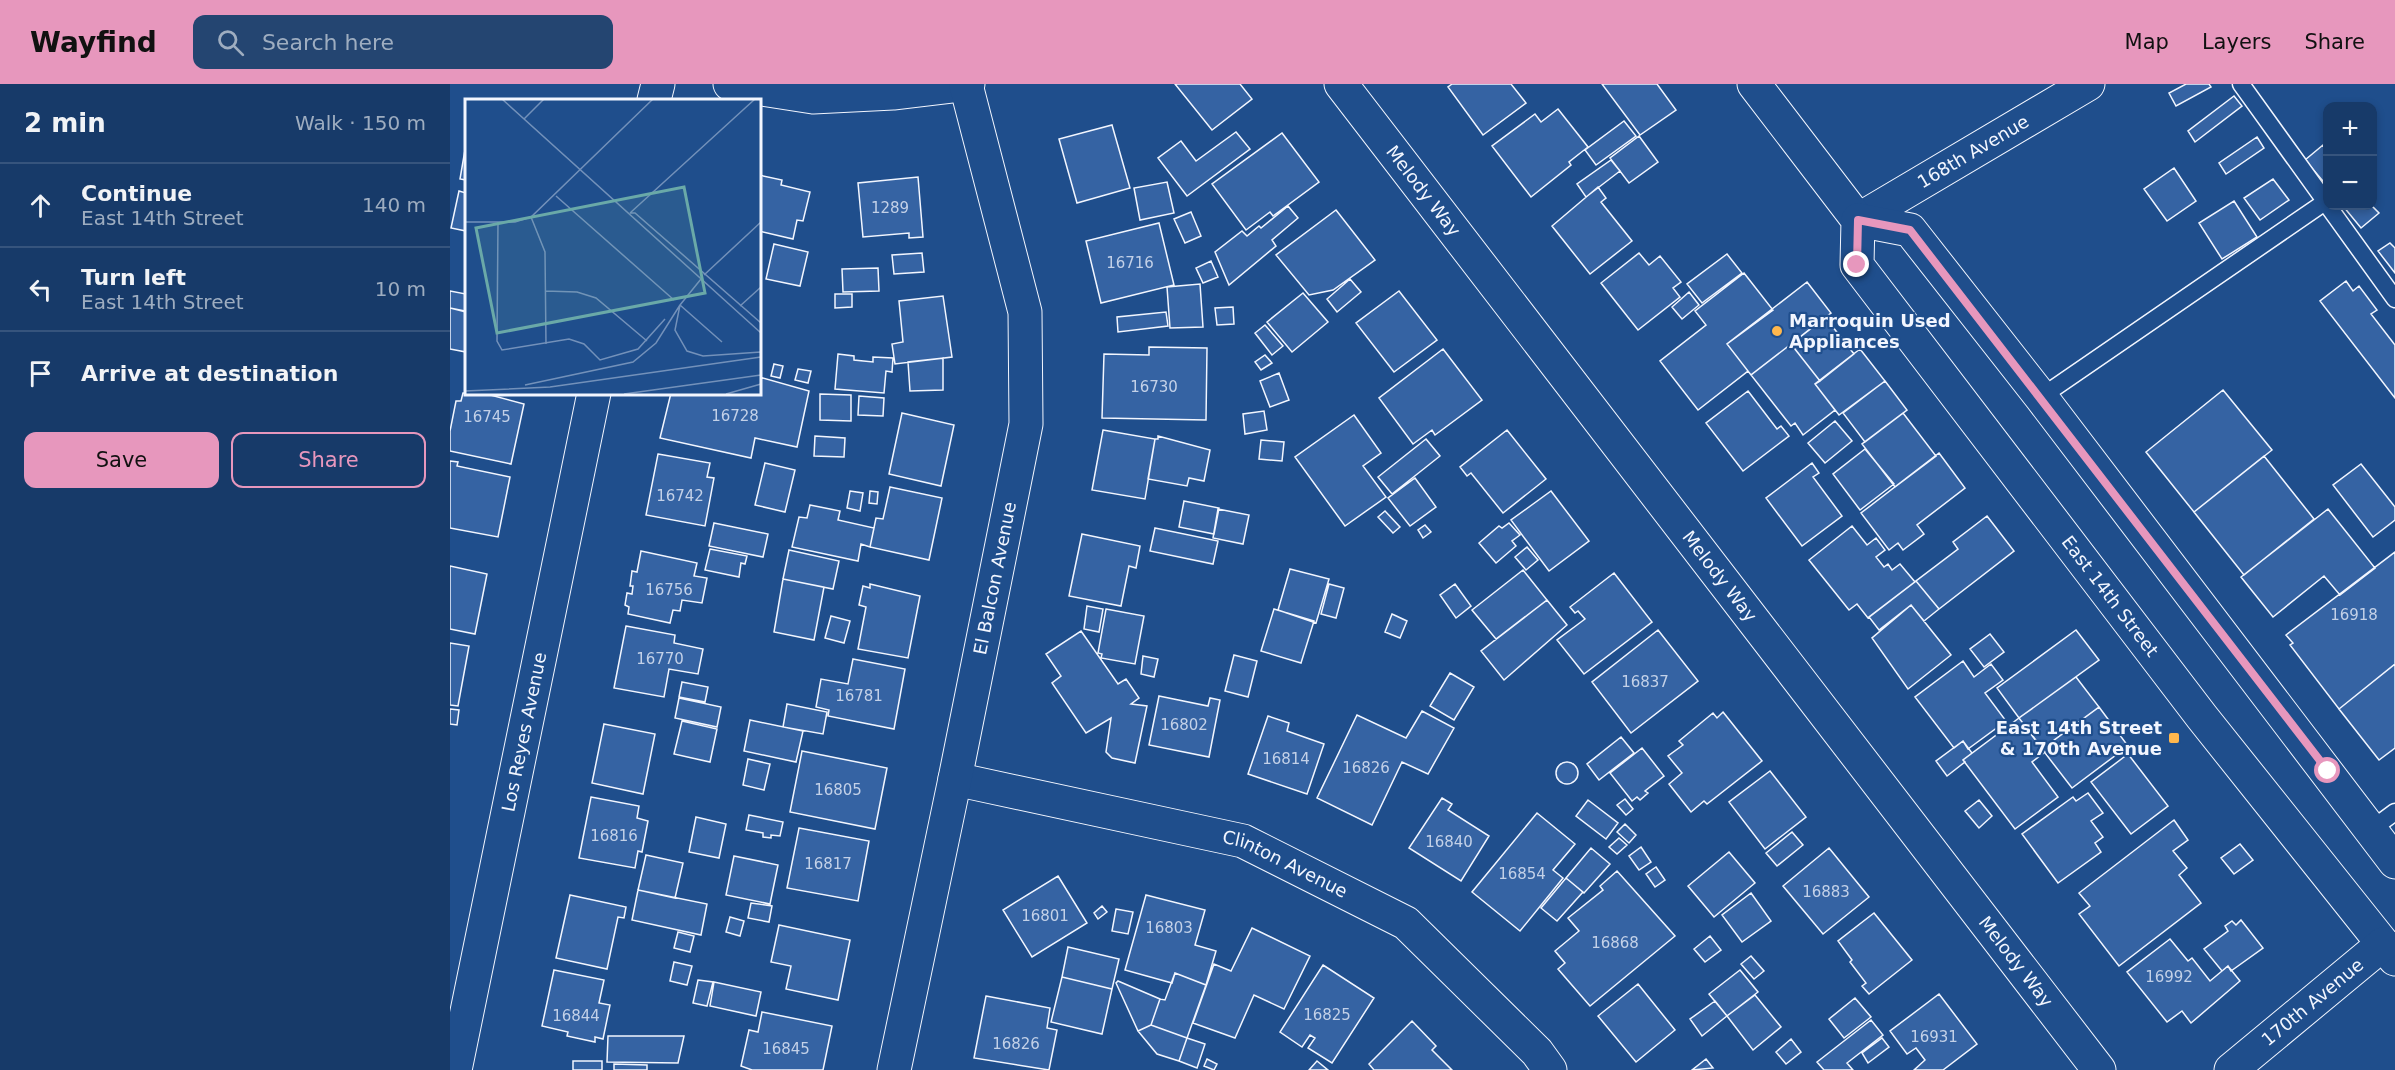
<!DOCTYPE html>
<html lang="en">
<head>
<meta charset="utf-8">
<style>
	body { margin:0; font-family:"DejaVu Sans",sans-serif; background:#244571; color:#f1f3f6 }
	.controls { position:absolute; right:18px; top:18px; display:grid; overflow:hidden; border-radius:12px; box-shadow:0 3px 9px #0003 }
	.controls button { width:54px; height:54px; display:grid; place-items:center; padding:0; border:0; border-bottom:2px solid #36547d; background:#173a69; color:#f1f3f6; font:30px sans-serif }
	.stop { position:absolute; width:18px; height:18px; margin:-14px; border:4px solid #e797bd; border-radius:50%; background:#fff }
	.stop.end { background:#e797bd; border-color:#fff; box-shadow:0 2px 6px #0008 }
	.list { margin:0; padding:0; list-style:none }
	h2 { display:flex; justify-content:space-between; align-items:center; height:78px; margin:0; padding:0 24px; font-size:26px }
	h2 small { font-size:20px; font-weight:400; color:#9eadc0 }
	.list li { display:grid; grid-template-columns:39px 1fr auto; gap:18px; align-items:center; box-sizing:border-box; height:84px; padding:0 24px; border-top:2px solid #36547d }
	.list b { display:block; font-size:22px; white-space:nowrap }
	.list p { margin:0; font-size:20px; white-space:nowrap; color:#9eadc0 }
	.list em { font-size:20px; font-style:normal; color:#9eadc0 }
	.actions { display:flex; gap:12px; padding:18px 24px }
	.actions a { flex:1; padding:14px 0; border:2px solid #e797bd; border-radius:12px; text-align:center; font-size:21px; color:#e797bd }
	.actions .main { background:#e797bd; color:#111 }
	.icon { flex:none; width:33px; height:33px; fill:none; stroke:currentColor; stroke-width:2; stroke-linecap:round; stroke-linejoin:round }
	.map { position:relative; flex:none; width:1945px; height:986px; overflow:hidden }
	header { display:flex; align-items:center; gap:36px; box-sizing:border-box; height:84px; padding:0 30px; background:#e797bd; color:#111 }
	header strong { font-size:28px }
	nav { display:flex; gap:33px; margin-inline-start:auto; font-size:21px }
	.search { width:420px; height:54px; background:#244571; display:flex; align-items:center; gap:15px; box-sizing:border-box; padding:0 21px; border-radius:12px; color:#9eadc0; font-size:22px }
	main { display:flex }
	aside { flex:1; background:#173a69 }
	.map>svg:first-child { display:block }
	.building { fill:#3563a3; stroke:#f2f6ff; stroke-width:1.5 }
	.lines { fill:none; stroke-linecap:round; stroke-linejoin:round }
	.service-casing { stroke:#f2f6ff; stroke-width:19 }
	.minor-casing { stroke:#f2f6ff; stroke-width:35 }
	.primary-casing { stroke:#f2f6ff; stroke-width:35 }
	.service { stroke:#1f4e8c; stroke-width:16 }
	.minor { stroke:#1f4e8c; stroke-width:33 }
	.primary { stroke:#1f4e8c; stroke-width:33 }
	.route { stroke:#e797bd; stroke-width:8 }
	.poi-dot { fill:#ffb74d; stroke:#1f4e8c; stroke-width:2 }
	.labels { text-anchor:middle; stroke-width:4.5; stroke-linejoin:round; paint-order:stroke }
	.number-label { font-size:15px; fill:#c3d1e8 }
	.street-label { font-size:18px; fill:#f2f6ff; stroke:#1f4e8c }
	.poi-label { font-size:18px; font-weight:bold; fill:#f2f6ff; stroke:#1f4e8c; text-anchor:start }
	.inset-road { fill:none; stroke:#7391ba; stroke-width:1.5 }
	.view { fill:#6aa9a8; fill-opacity:0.15; stroke:#6aa9a8; stroke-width:3 }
	.inset-edge { fill:none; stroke:#f2f6ff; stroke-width:3 }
</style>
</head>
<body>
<header>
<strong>Wayfind</strong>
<div class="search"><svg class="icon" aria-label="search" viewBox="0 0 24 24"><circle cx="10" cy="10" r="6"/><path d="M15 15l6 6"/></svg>Search here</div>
<nav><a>Map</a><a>Layers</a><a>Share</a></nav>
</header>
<main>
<aside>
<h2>2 min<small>Walk · 150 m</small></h2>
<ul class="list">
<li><svg class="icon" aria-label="ahead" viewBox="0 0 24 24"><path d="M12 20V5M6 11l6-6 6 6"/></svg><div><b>Continue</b><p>East 14th Street</p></div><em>140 m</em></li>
<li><svg class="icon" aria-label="left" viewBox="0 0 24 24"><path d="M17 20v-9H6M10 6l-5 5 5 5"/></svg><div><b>Turn left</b><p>East 14th Street</p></div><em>10 m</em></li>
<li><svg class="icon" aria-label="arrive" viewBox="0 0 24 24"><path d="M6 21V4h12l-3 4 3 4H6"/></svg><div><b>Arrive at destination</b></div></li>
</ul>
<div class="actions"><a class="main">Save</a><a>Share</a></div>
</aside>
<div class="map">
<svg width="1945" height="986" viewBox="0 0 1945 986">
	<rect width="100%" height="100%" fill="#1f4e8c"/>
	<path class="building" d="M725 0H790L802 15 762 46Z
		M1002 0H1061L1076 19 1033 51 998 3Z
		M1152 0H1207L1226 26 1190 51Z
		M1736 0H1759L1761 3 1726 22 1719 9Z
		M1784 12 1792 22 1745 58 1738 47Z
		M1108 25 1138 63 1119 78 1121 81 1081 113 1042 62 1085 30 1091 38Z
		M1174 37 1186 52 1146 81 1135 66Z
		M662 41 680 104 627 119 609 55Z
		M786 48 800 65 737 112 708 74 731 57 746 77Z
		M832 49 869 98 823 132 820 128 796 146 762 100Z
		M1189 52 1208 78 1179 99 1160 74Z
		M1807 53 1814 64 1776 90 1769 79Z
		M16 60V96L10 95Z
		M1873 61 1878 67V103L1855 76Z
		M1161 76 1170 87 1136 113 1127 100Z
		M1724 84 1746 117 1717 137 1694 105Z
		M309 91 332 96 331 101 360 108 353 137 347 136 343 155 309 147Z
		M468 93 473 153 459 154V149L413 153 408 99Z
		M1823 95 1839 116 1810 136 1794 114Z
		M717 98 724 129 690 136 684 104Z
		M1148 103 1156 114 1151 118 1182 157 1140 190 1102 142Z
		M9 107 16 109V147L1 144Z
		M1784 117 1807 153 1772 175 1749 139Z
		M838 122 848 134 822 156 826 162 779 201 765 168 792 147 797 152 809 142 811 144Z
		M1893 122H1922L1929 129 1911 144Z
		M886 126 925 176 883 206 859 211 826 171Z
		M741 128 751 152 735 159 724 135Z
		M709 139 724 201 651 219 636 157Z
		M1940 159 1945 164V189L1928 167Z
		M324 160 358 168 350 202 316 195Z
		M472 169 474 188 444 190 442 171Z
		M1189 169 1199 181 1210 172 1231 198 1223 204 1230 213 1188 246 1151 199Z
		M1277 170 1292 189 1252 219 1237 200Z
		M761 177 768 193 753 199 746 184Z
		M428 184 429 207 393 208 392 185Z
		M1294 189 1323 226 1277 260 1298 287 1248 326 1210 277 1256 241 1245 227Z
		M900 195 911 208 887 228 877 215Z
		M1896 197 1903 207 1909 202 1927 226 1921 230 1945 261V314L1870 217Z
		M1357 198 1381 229 1301 291 1277 260Z
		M750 200 753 243 720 244 717 203Z
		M0 207 16 210 15 227 0 224Z
		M949 207 987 256 944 288 906 239Z
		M1239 208 1249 221 1232 235 1222 223Z
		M853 209 878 238 842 268 817 238Z
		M385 210H402V223L385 224Z
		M493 212 502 273 445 280 442 260 453 258 449 217Z
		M783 223 784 240 767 241 765 224Z
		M0 224 16 228V268L0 265Z
		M716 228 718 242 668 248 667 233Z
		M1375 233 1404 270 1370 297 1341 260Z
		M815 241 833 262 822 271 805 249Z
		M1341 260 1370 297 1365 300 1385 326 1353 351 1345 339 1341 342 1301 291Z
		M699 263 757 264 756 336 652 334 654 270 699 271Z
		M993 265 1032 316 985 351 982 346 963 360 929 314Z
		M1410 265 1435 297 1389 331 1365 300Z
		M388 270 404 272V276L423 278V273L443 274 442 288 436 287 434 309 385 305Z
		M815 271 822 279 811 286 805 278Z
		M493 274V306L460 307 458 278Z
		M324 280 333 282 330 294 321 292Z
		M348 285 361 287 358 299 345 296Z
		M829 289 839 316 820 323 810 297Z
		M309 293 359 307 347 363 305 354 301 374 210 354 221 309H309Z
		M1435 297 1457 326 1415 358 1393 329Z
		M1773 306 1822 366 1744 428 1696 368Z
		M1298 307 1327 345 1331 342 1339 352 1293 387 1256 339Z
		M13 309H33L74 320 61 380 0 367V347L6 317H11Z
		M370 310 401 311V337L370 336Z
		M409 312 434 314 433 332 408 331Z
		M814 327 817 346 795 350 793 330Z
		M452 329 504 341 491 402 439 390Z
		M1453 329 1486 372 1445 403 1412 360Z
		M904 331 931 369 913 382 936 413 895 442 845 373Z
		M1385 337 1402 357 1375 379 1358 359Z
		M653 346 705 355 695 415 642 406Z
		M1057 346 1096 395 1053 429 1021 389 1017 392 1010 383Z
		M365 352 395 354 394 373 364 372Z
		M708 352 760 366 754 397 739 394 737 402 698 395 705 355H708Z
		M976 355 990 372 942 410 928 393Z
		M811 356 834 358 832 377 809 375Z
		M1415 365 1444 400 1410 426 1383 390Z
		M1489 369 1515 404 1467 441 1474 450 1453 466 1448 459 1439 466 1411 429Z
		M208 370 260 379 257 393 264 394 255 442 196 431Z
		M1814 372 1864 435 1794 491 1744 428Z
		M0 377 8 378 7 382 60 393 48 453 0 444Z
		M315 379 345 386 335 428 305 421Z
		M1362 379 1369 389 1363 393 1392 432 1352 462 1316 414Z
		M1911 380 1945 423V436L1923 453 1883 401Z
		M965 394 986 423 960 442 938 414Z
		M440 403 492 414 479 476 420 463 426 434 433 435Z
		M400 407 413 409 410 427 397 424Z
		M420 407 428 408 427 420 419 419Z
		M1101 407 1139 457 1099 487 1061 436Z
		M734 417 769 424 764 450 729 443Z
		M360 421 390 427 388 436 424 444 420 463 411 460 408 477 342 463 349 433 357 434Z
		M768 425 799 431 793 460 763 454Z
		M1878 425 1925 484 1890 511 1874 492 1823 533 1791 493Z
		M935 427 950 443 943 449 928 433Z
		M1537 432 1564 467 1489 525 1466 497 1508 465 1503 458Z
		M264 439 318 450 313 473 259 462Z
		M1059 439 1070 451 1062 457 1066 462 1046 479 1029 459 1049 442 1052 444Z
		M975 441 981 448 973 454 968 446Z
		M1402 442 1417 461 1426 454 1435 466 1426 473 1434 483 1438 480 1442 486 1450 480 1465 498 1418 534 1407 520 1399 526 1359 476Z
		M705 444 768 457 763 480 700 467Z
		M632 450 690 462 686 484 679 482 671 522 619 512Z
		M1077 463 1088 476 1076 486 1065 473Z
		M260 465 297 472 295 480 291 479 289 493 255 486Z
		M339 466 389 477 383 505 333 495Z
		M191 467 247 479 244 492 257 494 252 519 232 516 230 527 223 526 220 539 178 530 179 523 175 521 177 509 182 510 183 502H180L182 487 187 488Z
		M1945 468V580L1889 625 1840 561 1843 559 1836 551Z
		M0 482 37 490 25 550 0 545Z
		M840 485 879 495 866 539 828 526Z
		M1073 486 1097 516 1046 555 1022 526Z
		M1164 489 1202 538 1134 590 1107 556 1135 535 1128 527 1125 529 1120 523Z
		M333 495 374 503 364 556 324 548Z
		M1466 497 1489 525 1474 537 1461 521 1429 546 1419 533Z
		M420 500 470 512 458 574 408 565 416 523 409 521 413 502 420 504Z
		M879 500 894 504 886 534 871 530Z
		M1005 500 1021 522 1006 534 990 511Z
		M1097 516 1117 541 1054 596 1031 567Z
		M1461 521 1501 571 1458 605 1422 554Z
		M637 522 653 525 649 548 634 545Z
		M656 525 694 532 685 580 651 574 652 570 648 569Z
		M824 525 864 537 851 579 811 567Z
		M942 530 957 537 950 554 935 548Z
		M381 532 400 537 394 559 375 554Z
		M176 542 225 551 224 559 253 565 248 590 219 585 214 613 164 604Z
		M1208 546 1248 597 1181 649 1142 598Z
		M1626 546 1649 576 1569 634 1547 604Z
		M631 547 668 600 676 595 689 614 681 620 697 622 685 679 662 674 656 668 661 634 636 649 602 599 611 592 596 570Z
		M1540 550 1554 568 1534 583 1520 565Z
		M0 559 19 562 8 622 0 621Z
		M784 571 807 577 798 613 775 607Z
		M693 572 708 575 704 593 691 590Z
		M403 575 455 585 444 645 378 632 379 626 366 623 371 595 398 600Z
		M1513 577 1524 593 1541 580 1553 596 1535 609 1556 637 1518 665 1513 657 1504 664 1465 613Z
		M1945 580V664L1929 676 1889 625Z
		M1000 589 1024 603 1004 636 980 622Z
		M1626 593 1649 623 1592 665 1569 634Z
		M232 598 258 603 255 618 229 613Z
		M709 612 758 622 760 614 770 616 759 673 699 661Z
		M229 614 271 623 267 643 225 634Z
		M337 620 377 628 373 650 333 643Z
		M1649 623 1678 662 1622 704 1592 665Z
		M0 625 9 626 7 641 0 640Z
		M972 627 1004 644 978 690 952 678 922 741 867 714 907 631 956 654Z
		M1273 628 1312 677 1257 720 1254 717 1241 728 1219 700 1232 689 1218 672 1233 661 1229 657 1263 629 1267 634Z
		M818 632 839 639 837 647 874 660 857 710 798 690Z
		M1569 634 1595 668 1582 678 1608 713 1565 745 1513 676Z
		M300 636 353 647 346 678 294 667Z
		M232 637 267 645 260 678 224 670Z
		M154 640 205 650 193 710 142 699Z
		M1171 653 1184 669 1149 696 1137 680Z
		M1513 657 1522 669 1513 676 1515 678 1497 692 1486 677Z
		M1192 664 1214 692 1195 707 1198 709 1190 716 1187 713 1182 717 1160 689Z
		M352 667 437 684 425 745 340 728Z
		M1678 670 1718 722 1681 750 1641 698Z
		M298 675 320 680 314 706 293 701Z
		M1106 689a11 11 0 1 1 22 0a11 11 0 1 1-22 0Z
		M1320 687 1356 733 1315 765 1279 718Z
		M1638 709 1653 729 1641 737 1653 753 1645 759 1651 768 1608 799 1572 750 1623 713 1626 717Z
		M141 713 189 722 187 734 198 737 192 768 188 767 185 784 129 774Z
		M992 714 1002 720 998 726 1039 752 1011 797 959 764Z
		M1175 715 1183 725 1176 731 1167 721Z
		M1138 716 1168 739 1156 755 1126 732Z
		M1529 716 1542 732 1529 744 1515 727Z
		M1087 729 1125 760 1103 786 1113 794 1070 847 1022 808Z
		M299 731 333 738 330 752 321 751V754L313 753V749L296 746Z
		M246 733 276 740 269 774 239 768Z
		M1724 736 1738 756 1723 767 1737 784 1729 791 1751 819 1669 882 1629 830 1640 822 1629 809Z
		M1175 740 1186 751 1179 759 1167 748Z
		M349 744 419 757 408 817 337 804Z
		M1342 748 1353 761 1327 782 1316 769Z
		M1169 754 1177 761 1167 770 1159 763Z
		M1790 760 1803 776 1784 790 1771 774Z
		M1191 763 1201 778 1189 786 1179 772Z
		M1141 764 1160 780 1134 809 1116 794Z
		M1379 764 1419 813 1373 850 1333 802Z
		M1279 768 1305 799 1264 833 1238 802Z
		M196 771 233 779 225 814 188 806Z
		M284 772 328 781 320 820 276 811Z
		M1206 783 1215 796 1205 803 1196 790Z
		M1167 787 1225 852 1140 922 1108 885 1115 879 1105 867 1129 847 1118 834 1153 806 1150 802Z
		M608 792 637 839 582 873 553 826Z
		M1116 794 1133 808 1107 837 1091 824Z
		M188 806 257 820 251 851 182 836Z
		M1301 809 1321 837 1292 858 1272 831Z
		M120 811 176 823 174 834 168 833 157 885 106 874Z
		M696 811 755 826 745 861 766 867 756 901 725 889 722 899 675 886Z
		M301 819 322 822 319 838 298 834Z
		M652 822 657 828 648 835 644 829Z
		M666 825 683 828 678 850 662 847Z
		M1424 829 1462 876 1419 910 1412 902 1416 899 1400 878 1402 876 1388 857Z
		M280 833 294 837 290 852 276 848Z
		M1791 836 1813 864 1781 887 1778 882 1772 887 1754 865 1778 847 1775 842 1782 837 1786 841Z
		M329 841 400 856 388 916 336 905 341 882 321 878Z
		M802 844 860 872 834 925 804 911 785 954 743 939 764 880 781 887Z
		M228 848 244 852 240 868 224 864Z
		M1260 852 1271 866 1255 878 1244 865Z
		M1720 855 1738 877 1742 874 1760 897 1778 882 1790 897 1741 939 1732 927 1717 938 1677 888Z
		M618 863 669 875 662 905 612 893Z
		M1301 872 1314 887 1304 895 1291 880Z
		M224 878 242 882 237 901 220 897Z
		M873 881 924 914 882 979 858 964 865 954 860 951 852 963 830 948Z
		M104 886 154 896 149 919 160 921 153 955 145 953V958L117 952 118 948 92 942Z
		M1290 886 1308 908 1277 932 1259 910Z
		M725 889 756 901 737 954 701 941 710 915 715 916Z
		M612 893 662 905 652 950 601 938Z
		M248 896 263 898 257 922 243 919Z
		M668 897 710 915 701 941 688 947 666 899Z
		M264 898 311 908 306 932 260 922Z
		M1188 900 1225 946 1186 978 1148 932Z
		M1489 910 1527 960 1493 986H1464L1475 976 1466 964 1457 970 1440 947Z
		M1305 911 1331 943 1303 966 1277 932Z
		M536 912 600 924 597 944 607 946 599 986 524 974Z
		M1405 914 1421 933 1394 954 1379 935Z
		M1265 917 1277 932 1252 952 1240 935Z
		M312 928 382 942 373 986H302L291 982 299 946 308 948Z
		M1421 936 1433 951 1397 979 1403 986H1374L1367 978Z
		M962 937 986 962 982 966 1002 986H924L919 980Z
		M701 941 737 954 729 977 707 970 688 947Z
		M158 952H234L228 979 157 978Z
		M737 954 755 960 747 984 729 977Z
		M1432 954 1439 963 1418 979 1412 969Z
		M1341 955 1351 968 1336 980 1326 968Z
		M757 975 767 980 764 986 754 982Z
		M1256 975 1263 984 1242 986Z
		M123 977H152V986H123Z
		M867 977 878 986H859Z
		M164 980 197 981V986H164Z"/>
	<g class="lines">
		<g class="service-casing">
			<path id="service" d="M1791 0 1878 121
				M1878 122 1945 215
				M1591 313 1875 118
				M1922 745 1945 728"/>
		</g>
		<g class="minor-casing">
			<g id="minor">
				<path d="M280 0 363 13 443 9 518 0"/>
				<path id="s1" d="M891 0 1649 986"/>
				<path d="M204 16 208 0"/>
				<path id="s2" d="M1408 136 1638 0"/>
				<path id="s3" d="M505 695 793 757 956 839 1087 968 1100 986"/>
				<path id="s4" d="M5 986 144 309"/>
				<path id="s5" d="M444 986 505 695 576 340 575 228 516 1"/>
			</g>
		</g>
		<g class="primary-casing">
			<g id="primary">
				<path id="s6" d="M1304 0 1408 136 1407 181 1752 633 1945 875"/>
				<path d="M1408 136 1460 146 1591 313 1945 778"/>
				<path id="s7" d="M1781 986 1933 860"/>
			</g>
		</g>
		<use href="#service" class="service"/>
		<use href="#minor" class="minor"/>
		<use href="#primary" class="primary"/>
	</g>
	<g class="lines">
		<path class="route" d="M1407 181 1408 136 1460 146 1878 687"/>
	</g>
	<g class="poi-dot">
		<circle cx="1327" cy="247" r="6"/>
		<rect x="1718" y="648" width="12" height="12" rx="3"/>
	</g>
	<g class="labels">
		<g class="number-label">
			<text x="440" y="129">1289</text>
			<text x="680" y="184">16716</text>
			<text x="704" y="308">16730</text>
			<text x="285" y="337">16728</text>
			<text x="37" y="338">16745</text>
			<text x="230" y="417">16742</text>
			<text x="219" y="511">16756</text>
			<text x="1904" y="536">16918</text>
			<text x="210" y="580">16770</text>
			<text x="1195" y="603">16837</text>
			<text x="409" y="617">16781</text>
			<text x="734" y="646">16802</text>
			<text x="836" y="680">16814</text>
			<text x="916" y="689">16826</text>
			<text x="388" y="711">16805</text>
			<text x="164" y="757">16816</text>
			<text x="999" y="763">16840</text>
			<text x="378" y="785">16817</text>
			<text x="1072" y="795">16854</text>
			<text x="1376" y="813">16883</text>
			<text x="595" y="837">16801</text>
			<text x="719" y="849">16803</text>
			<text x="1165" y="864">16868</text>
			<text x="1719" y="898">16992</text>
			<text x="877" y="936">16825</text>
			<text x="126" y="937">16844</text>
			<text x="1484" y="958">16931</text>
			<text x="566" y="965">16826</text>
			<text x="336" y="970">16845</text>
		</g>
		<g class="street-label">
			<text dy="6" stroke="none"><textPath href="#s2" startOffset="134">168th Avenue</textPath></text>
			<text dy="6" stroke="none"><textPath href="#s1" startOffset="135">Melody Way</textPath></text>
			<text dy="6" stroke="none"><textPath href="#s5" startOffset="502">El Balcon Avenue</textPath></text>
			<text dy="6" stroke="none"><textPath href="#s1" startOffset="621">Melody Way</textPath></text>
			<text dy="6" stroke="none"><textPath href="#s6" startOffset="633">East 14th Street</textPath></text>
			<text dy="6" stroke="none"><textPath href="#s4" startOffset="345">Los Reyes Avenue</textPath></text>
			<text dy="6" stroke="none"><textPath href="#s3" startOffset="342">Clinton Avenue</textPath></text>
			<text dy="6" stroke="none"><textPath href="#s1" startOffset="1107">Melody Way</textPath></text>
			<text dy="6" stroke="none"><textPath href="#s7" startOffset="106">170th Avenue</textPath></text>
		</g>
		<g class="poi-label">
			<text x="1339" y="243">Marroquin Used<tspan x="1339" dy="21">Appliances</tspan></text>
			<text x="1712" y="650" text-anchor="end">East 14th Street<tspan x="1712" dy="21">&amp; 170th Avenue</tspan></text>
		</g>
	</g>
	<g transform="translate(15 15)">
		<rect width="296" height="296" fill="#1f4e8c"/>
		<path class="inset-road" d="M37 0 296 234M59 20 79 0M91 97 209 201M165 114 290 0M165 114H170L296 224M66 118 80 153 81 245M0 123H50L66 118 188 0M33 123 32 242 37 251 104 240 119 245 135 261 173 250 200 220M239 176 296 123M80 192 112 193 131 199 182 242M215 206 257 243M215 206 236 180M215 206 210 231 222 252 238 257 296 253M275 207 296 188M60 286 168 263 191 244 215 206M0 292 85 288 296 258M159 295 296 276M261 295 296 285"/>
		<path class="view" d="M219 88 240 194 32 234 11 129Z"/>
		<rect width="296" height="296" class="inset-edge"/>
	</g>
</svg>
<div class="controls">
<button>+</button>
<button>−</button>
</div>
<div class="stop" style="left:1878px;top:687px"></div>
<div class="stop end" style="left:1407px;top:181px"></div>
</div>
</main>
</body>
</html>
